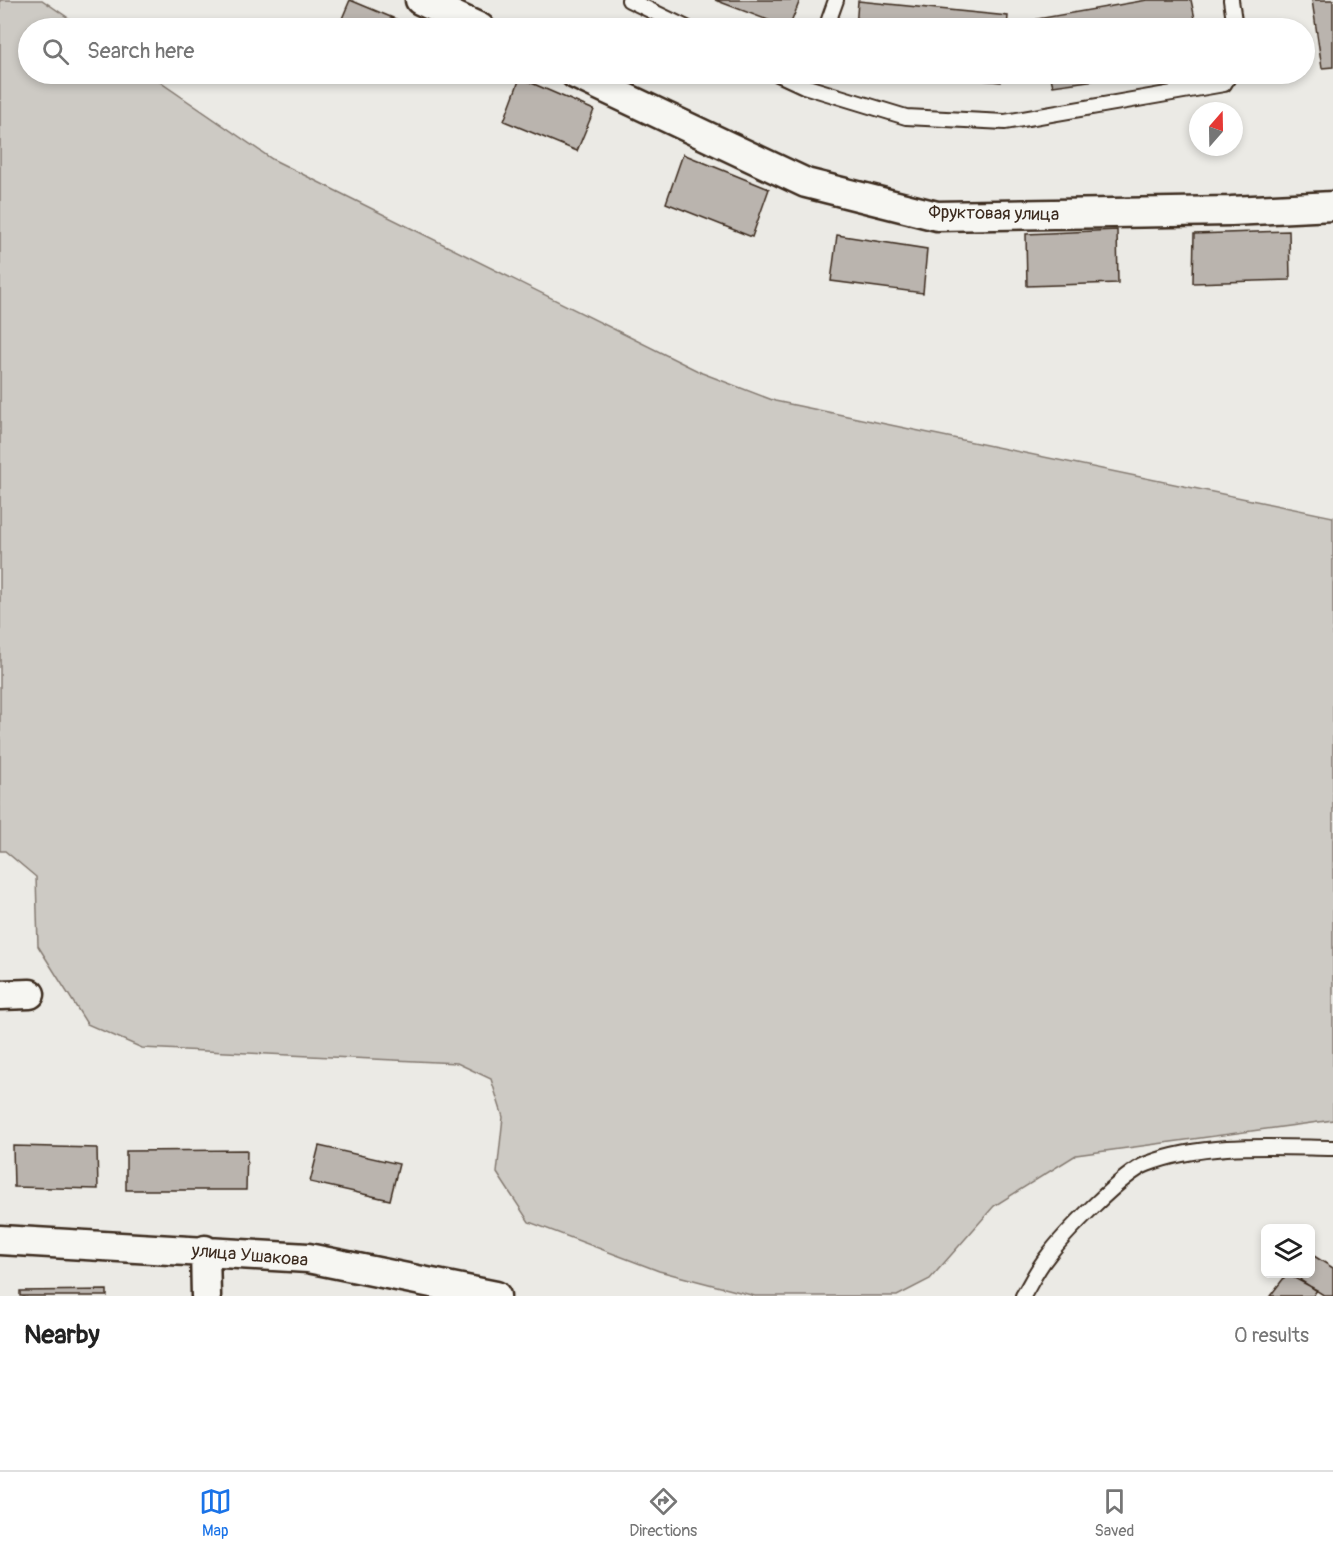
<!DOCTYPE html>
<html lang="en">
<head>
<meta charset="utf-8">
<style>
	body { margin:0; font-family:Pangolin,sans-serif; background:#f6f6f6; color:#222 }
	.controls { position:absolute; right:18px; bottom:18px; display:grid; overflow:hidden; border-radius:9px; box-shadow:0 3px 9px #0003 }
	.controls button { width:54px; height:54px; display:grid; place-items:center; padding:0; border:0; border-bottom:2px solid #e0e0e0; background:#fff; color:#222; font:30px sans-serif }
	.compass { position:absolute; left:1189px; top:102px; width:54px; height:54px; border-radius:50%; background:#fff; box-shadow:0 3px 9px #0003; rotate:20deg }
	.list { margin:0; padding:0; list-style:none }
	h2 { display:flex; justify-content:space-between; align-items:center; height:78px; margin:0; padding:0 24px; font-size:26px }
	h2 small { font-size:20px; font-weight:400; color:#767676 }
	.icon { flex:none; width:33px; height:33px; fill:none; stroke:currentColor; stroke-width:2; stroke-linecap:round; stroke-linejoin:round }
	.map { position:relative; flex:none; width:1333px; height:1296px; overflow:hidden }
	.search { position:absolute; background:#fff; box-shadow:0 3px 9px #0003; left:18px; right:18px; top:18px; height:66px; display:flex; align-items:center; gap:15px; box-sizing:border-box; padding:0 21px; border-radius:33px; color:#767676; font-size:22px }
	.sheet { height:174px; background:#fff }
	nav { display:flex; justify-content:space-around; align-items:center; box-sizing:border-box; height:84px; border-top:2px solid #e0e0e0; background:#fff; font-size:16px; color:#767676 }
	nav a { display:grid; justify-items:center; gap:3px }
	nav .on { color:#1a73e8 }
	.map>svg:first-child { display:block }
	.green { fill:#cdcac4; stroke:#847a71; stroke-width:1.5 }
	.building { fill:#bab4ae; stroke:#3b2a1e; stroke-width:1.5 }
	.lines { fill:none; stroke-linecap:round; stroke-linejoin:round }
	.lane-casing { stroke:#3b2a1e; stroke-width:18 }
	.street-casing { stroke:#3b2a1e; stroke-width:33 }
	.lane { stroke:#f6f6f2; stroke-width:14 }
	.street { stroke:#f6f6f2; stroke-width:28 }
	.labels { text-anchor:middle; stroke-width:4.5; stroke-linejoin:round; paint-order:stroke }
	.street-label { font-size:18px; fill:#3b2a1e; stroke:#f6f6f2 }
</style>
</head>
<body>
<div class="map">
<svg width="1333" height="1296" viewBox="0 0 1333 1296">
	<rect width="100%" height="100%" fill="#ebeae5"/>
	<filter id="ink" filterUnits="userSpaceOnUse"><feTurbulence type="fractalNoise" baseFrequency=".0167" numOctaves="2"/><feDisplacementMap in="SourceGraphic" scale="12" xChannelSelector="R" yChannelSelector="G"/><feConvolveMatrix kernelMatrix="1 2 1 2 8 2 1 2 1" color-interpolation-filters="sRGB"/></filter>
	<g filter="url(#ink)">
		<path class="green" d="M0 0H42L83 28H28V74H148L272 159 702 373 775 401 1333 517V1120L1076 1155 994 1206 930 1279 897 1296H755L659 1271 529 1222 497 1173 503 1117 491 1079 457 1063 142 1048 87 1024 38 946 36 877 5 851H0Z"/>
		<path class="building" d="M350 0 417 28H338Z
			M715 0H800L789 28Z
			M1147 0H1191L1197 28H1039L1037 19Z
			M1312 0H1333V67L1322 68Z
			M858 1 1008 16 1007 28H856Z
			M919 74H1002L1001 82Z
			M1050 74H1139L1053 86Z
			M520 78 594 110 577 151 504 121Z
			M683 154 769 189 752 237 666 203Z
			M1117 230 1118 283 1027 286 1026 234Z
			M1289 231 1290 280 1193 283 1194 234Z
			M837 235 927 249 923 293 831 281Z
			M13 1146 97 1148 98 1189 14 1187Z
			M319 1146 399 1164 390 1200 310 1182Z
			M247 1150 246 1190H126V1151Z
			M1314 1256 1333 1268V1296H1325L1300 1280 1304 1274H1310V1263Z
			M1287 1274 1317 1290 1313 1296H1270Z
			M107 1290V1296H20V1291Z"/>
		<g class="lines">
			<g class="lane-casing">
				<path id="lane" d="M629 0 687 28
					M1231 0 1235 28
					M826 28 836 0
					M778 74 804 86 906 117 1005 122 1224 84 1230 74
					M1023 1296C1031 1283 1037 1269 1047 1257 1063 1235 1123 1173 1147 1164 1205 1142 1272 1147 1333 1148"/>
			</g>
			<g class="street-casing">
				<path id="street" d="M420 0 480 28
					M575 74 806 183 937 216 1231 211 1333 206
					M0 995 30 994
					M0 1240 308 1258 496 1296
					M205 1250 206 1296"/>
			</g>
			<use href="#lane" class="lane"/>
			<use href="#street" class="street"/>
		</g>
	</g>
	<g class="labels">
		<g class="street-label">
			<text transform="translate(994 213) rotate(1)" y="6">Фруктовая улица</text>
			<text transform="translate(250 1255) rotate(5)" y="6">улица Ушакова</text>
		</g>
	</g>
</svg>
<div class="controls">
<button><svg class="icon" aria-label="layers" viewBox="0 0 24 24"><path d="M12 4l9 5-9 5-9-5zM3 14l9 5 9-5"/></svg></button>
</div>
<svg class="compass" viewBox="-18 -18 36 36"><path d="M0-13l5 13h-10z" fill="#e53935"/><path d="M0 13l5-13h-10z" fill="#767676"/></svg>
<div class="search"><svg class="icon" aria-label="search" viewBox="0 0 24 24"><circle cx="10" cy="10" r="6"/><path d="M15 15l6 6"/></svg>Search here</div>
</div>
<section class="sheet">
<h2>Nearby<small>0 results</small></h2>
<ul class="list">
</ul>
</section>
<nav>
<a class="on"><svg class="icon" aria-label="map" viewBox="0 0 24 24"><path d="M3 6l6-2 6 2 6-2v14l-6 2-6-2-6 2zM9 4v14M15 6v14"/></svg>Map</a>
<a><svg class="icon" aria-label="directions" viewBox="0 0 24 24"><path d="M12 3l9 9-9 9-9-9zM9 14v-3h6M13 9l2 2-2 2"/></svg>Directions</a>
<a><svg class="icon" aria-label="saved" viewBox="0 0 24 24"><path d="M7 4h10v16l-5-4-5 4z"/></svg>Saved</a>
</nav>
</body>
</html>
